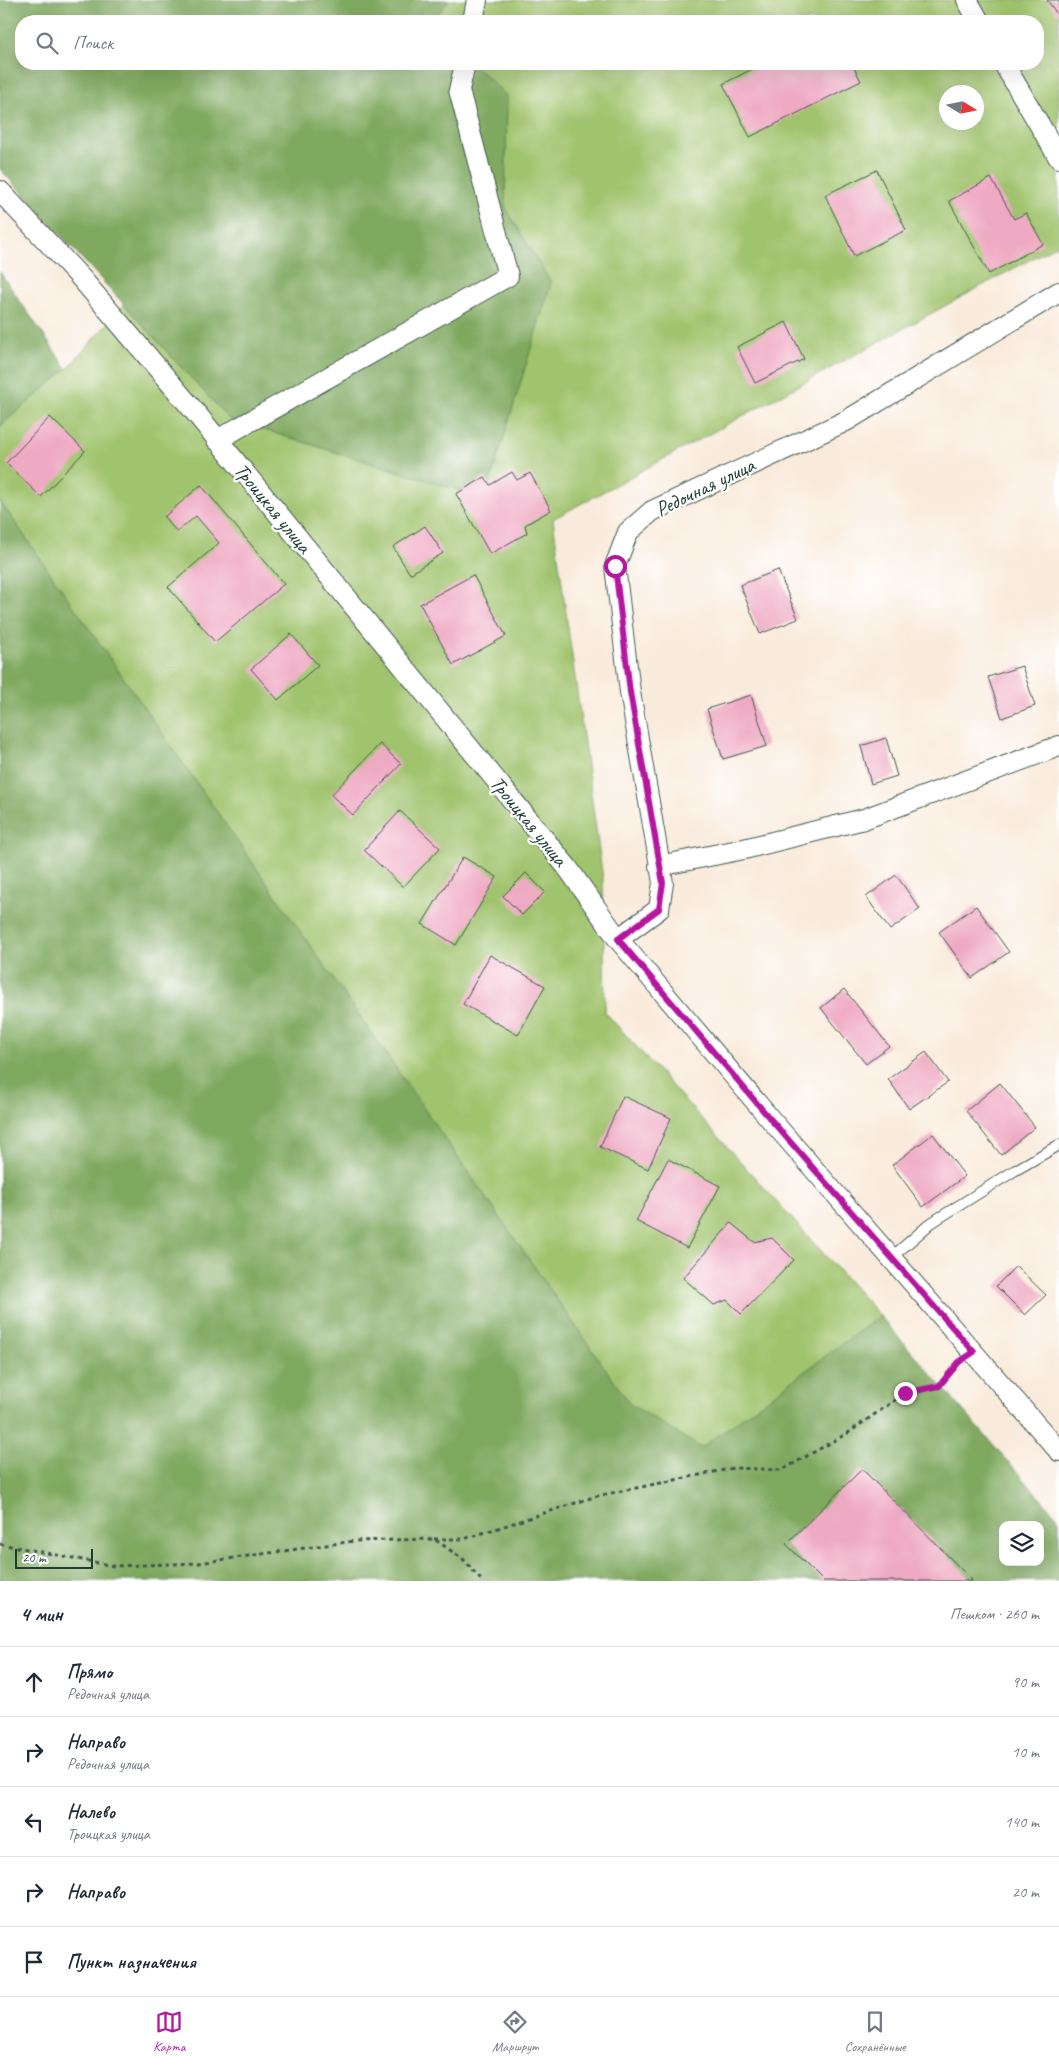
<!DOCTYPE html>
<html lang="ru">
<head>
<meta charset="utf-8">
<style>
	body { margin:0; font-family:Caveat,sans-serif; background:#f6f6f7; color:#1f2937 }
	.controls { position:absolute; right:15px; bottom:15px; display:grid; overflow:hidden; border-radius:10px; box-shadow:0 5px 20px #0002 }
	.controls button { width:45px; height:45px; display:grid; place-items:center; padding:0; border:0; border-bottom:1px solid #e0e1e3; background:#fff; color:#1f2937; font:25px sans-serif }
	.compass { position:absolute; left:939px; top:85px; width:45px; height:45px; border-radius:50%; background:#fff; box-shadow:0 5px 20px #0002; rotate:100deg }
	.scale { position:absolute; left:15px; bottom:12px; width:78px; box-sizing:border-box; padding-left:5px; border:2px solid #1f3d34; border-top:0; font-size:14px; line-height:18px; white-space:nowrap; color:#1f3d34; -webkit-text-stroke:4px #fff; paint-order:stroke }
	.stop { position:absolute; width:15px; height:15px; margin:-11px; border:4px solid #b5179e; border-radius:50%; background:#fff }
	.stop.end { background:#b5179e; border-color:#fff; box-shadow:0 1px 5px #0008 }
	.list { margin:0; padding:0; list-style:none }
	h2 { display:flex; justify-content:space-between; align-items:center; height:65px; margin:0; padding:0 20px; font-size:21px }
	h2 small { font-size:16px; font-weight:400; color:#747a83 }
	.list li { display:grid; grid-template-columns:32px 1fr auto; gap:15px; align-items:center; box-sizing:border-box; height:70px; padding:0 20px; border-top:1px solid #e0e1e3 }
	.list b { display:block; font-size:19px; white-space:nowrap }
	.list p { margin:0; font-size:16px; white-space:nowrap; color:#747a83 }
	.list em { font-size:16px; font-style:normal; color:#747a83 }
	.icon { flex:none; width:28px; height:28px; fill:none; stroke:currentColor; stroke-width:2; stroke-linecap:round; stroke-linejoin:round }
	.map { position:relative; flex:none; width:1059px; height:1581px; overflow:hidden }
	.search { position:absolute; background:#fff; box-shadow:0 5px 20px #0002; left:15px; right:15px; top:15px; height:55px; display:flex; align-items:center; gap:12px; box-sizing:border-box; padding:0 18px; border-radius:20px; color:#747a83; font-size:19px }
	.sheet { height:415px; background:#fff }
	nav { display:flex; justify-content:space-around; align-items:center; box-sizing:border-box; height:70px; border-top:1px solid #e0e1e3; background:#fff; font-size:14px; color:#747a83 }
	nav a { display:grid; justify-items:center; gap:2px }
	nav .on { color:#b5179e }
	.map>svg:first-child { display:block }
	.green { fill:#a0c36d; stroke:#608050; fill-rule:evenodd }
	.forest { fill:#80a960; stroke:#50734a; fill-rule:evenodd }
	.building { fill:#efaac3 }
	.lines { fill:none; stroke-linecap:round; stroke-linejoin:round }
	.lane-casing { stroke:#40574d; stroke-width:12 }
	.street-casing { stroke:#40574d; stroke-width:22 }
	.path { stroke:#40574d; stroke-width:3; stroke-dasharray:4 4; stroke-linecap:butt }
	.lane { stroke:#fff; stroke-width:10 }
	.street { stroke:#fff; stroke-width:20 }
	.route { stroke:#b5179e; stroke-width:6 }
	.labels { text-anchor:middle; stroke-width:4.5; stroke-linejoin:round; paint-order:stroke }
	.street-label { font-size:21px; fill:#1f3d34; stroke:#fff }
</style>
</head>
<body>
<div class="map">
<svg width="1059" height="1581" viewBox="0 0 1059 1581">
	<rect width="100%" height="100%" fill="#fff"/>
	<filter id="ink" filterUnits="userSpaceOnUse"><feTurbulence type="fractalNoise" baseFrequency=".02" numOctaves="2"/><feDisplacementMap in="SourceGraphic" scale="10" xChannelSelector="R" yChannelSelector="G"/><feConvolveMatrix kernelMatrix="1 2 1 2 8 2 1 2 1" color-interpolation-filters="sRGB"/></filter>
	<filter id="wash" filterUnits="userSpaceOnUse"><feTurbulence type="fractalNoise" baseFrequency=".0096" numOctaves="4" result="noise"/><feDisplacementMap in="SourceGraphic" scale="20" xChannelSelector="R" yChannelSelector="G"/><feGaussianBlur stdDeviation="1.12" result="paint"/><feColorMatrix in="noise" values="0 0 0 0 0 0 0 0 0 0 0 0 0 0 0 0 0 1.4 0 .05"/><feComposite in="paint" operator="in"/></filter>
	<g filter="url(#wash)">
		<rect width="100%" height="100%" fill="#f9ebdb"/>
		<path class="green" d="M449 0H1059V244L553 519 603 879 605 1012 880 1316 701 1448 630 1404 0 501V426L67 369 124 305 229 419 485 498 551 283 505 207 507 96 473 64H1038V21H432ZM946 92H976V122H946Z"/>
		<path class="forest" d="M0 0H449L432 21H21V64H473L507 96 505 207 551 283 485 498 229 419 0 169Z
			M0 272 67 369 0 426Z
			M0 501 630 1404 701 1448 880 1316 1059 1519V1581H0ZM1003 1525H1040V1562H1003Z"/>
		<g id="blocks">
			<path class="building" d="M1047 0H1059V13L1057 14Z
				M762 64H852L861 81 750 137 723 84Z
				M877 170 906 230 854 256 825 195Z
				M991 178 1014 219 1026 213 1043 244 989 274 949 201Z
				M786 322 804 359 755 383 737 347Z
				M50 417 85 451 41 497 6 463Z
				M512 472 517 480 530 473 551 510 525 525 527 533 490 554 456 494 485 477 490 485Z
				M201 485 284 584 215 642 168 587 219 543 196 516 177 532 164 517Z
				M425 526 443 553 410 574 393 547Z
				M778 570 798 619 760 634 740 585Z
				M473 575 506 636 453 665 420 604Z
				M291 634 318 665 278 700 251 669Z
				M1022 666 1035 706 1002 718 988 677Z
				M751 695 767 746 723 759 707 709Z
				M886 738 897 776 871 784 861 746Z
				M380 744 401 764 353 815 331 795Z
				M400 811 440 848 403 887 364 850Z
				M463 857 497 877 456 945 422 924Z
				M526 873 545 892 522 915 503 896Z
				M896 875 920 909 890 930 866 897Z
				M976 906 1009 952 972 978 939 932Z
				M490 955 545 986 518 1035 463 1004Z
				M844 989 889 1046 866 1064 821 1008Z
				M926 1052 948 1082 909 1109 888 1079Z
				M1000 1083 1035 1127 1001 1155 966 1111Z
				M623 1096 671 1118 648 1169 600 1147Z
				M933 1134 965 1176 923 1207 892 1165Z
				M668 1159 720 1186 687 1248 636 1221Z
				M731 1223 754 1242 772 1238 794 1260 741 1314 727 1300 714 1305 683 1278Z
				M1016 1266 1046 1295 1025 1315 996 1286Z
				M862 1469 972 1580 971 1581H823L786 1544Z"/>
		</g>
	</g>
	<g filter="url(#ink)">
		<use href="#blocks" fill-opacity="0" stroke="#40574d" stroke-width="1"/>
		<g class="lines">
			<g class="lane-casing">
				<path id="lane" d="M892 1257 931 1223 1014 1171 1059 1145"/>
			</g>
			<g class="street-casing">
				<path id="street" d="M967 0 979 21
					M473 21 477 0
					M1004 64 1059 158
					M0 191 81 278 195 412 567 867 618 939 772 1121 1059 1451
					M217 440 508 276 459 90 465 64
					M659 866 744 849 864 819 1059 746
					M618 939 659 909 663 883 630 692 615 566 628 532 652 511 846 421 1059 292"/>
			</g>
			<path class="path" d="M434 1539H464L597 1496 734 1468 782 1470 848 1433 905 1393 939 1387 956 1366
				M0 1544 114 1566 199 1563 354 1541 434 1539 463 1559 482 1581"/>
			<use href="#lane" class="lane"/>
			<use href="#street" class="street"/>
		</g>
	</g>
	<g class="lines" filter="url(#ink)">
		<path class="route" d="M615 566 630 692 663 883 659 909 618 939 772 1121 974 1352 959 1362 939 1386 905 1393"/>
	</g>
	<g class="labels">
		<g class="street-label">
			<text transform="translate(705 487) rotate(-26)" y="7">Редочная улица</text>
			<text transform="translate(273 508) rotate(51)" y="7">Троицкая улица</text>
			<text transform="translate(529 821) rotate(51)" y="7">Троицкая улица</text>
		</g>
	</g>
</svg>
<div class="controls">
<button><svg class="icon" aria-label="layers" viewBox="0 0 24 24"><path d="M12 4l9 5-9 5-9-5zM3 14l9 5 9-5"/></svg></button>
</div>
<svg class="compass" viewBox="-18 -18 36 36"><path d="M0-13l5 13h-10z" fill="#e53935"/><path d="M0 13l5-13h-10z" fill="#747a83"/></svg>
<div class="scale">20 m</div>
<div class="stop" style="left:615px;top:566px"></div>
<div class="stop end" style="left:905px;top:1393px"></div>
<div class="search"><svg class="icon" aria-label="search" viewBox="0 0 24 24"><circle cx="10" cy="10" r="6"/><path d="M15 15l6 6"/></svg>Поиск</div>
</div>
<section class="sheet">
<h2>4 мин<small>Пешком · 260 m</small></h2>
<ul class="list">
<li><svg class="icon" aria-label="ahead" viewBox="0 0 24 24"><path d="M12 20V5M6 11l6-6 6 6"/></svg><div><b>Прямо</b><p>Редочная улица</p></div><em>90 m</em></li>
<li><svg class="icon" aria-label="right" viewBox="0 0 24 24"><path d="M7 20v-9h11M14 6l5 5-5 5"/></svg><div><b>Направо</b><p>Редочная улица</p></div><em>10 m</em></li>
<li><svg class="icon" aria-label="left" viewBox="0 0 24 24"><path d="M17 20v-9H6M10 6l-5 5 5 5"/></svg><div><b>Налево</b><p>Троицкая улица</p></div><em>140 m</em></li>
<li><svg class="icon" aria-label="right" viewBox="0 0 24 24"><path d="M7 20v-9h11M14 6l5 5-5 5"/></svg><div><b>Направо</b></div><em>20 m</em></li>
<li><svg class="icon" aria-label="arrive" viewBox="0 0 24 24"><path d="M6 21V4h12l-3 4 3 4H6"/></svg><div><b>Пункт назначения</b></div></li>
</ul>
</section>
<nav>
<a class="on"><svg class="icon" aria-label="map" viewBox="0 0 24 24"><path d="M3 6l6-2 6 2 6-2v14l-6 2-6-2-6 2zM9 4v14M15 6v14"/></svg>Карта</a>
<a><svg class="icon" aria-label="directions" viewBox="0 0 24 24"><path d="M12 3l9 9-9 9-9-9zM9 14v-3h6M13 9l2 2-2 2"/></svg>Маршрут</a>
<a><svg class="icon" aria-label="saved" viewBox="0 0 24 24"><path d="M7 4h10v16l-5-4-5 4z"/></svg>Сохранённые</a>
</nav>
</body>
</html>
